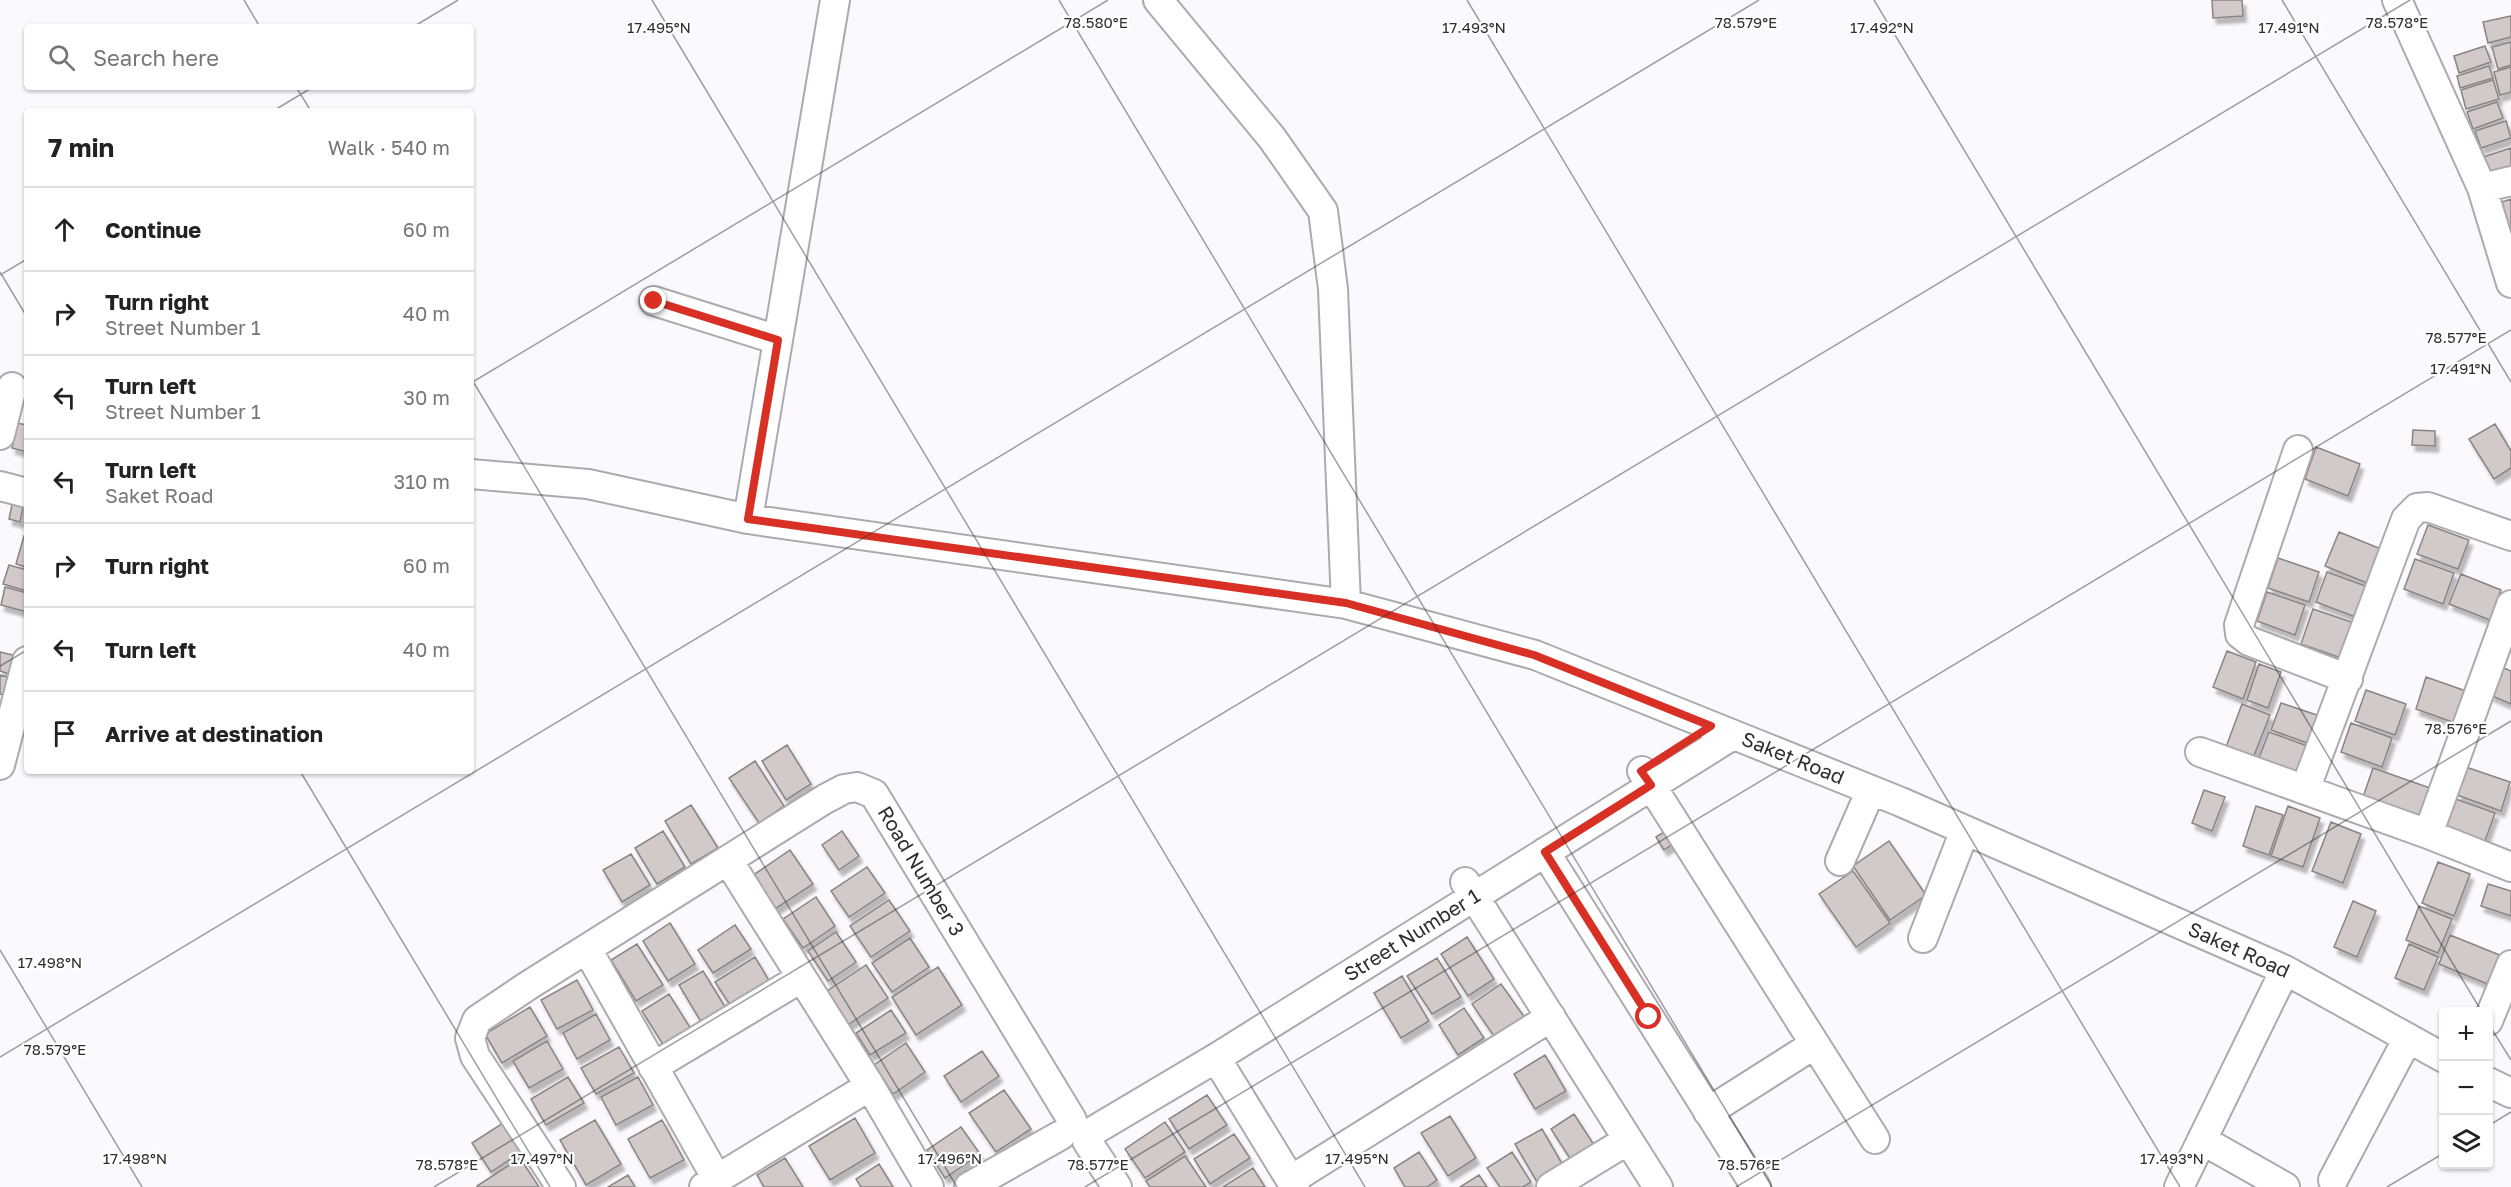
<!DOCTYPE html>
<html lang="en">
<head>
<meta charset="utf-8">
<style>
	body { margin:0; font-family:"Golos Text",sans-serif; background:#f2f2f2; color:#222 }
	.controls { position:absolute; right:18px; bottom:18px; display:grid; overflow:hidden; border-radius:6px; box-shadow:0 2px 4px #0004 }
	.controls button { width:54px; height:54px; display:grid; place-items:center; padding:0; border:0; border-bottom:2px solid #e0e0e0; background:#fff; color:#222; font:30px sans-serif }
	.stop { position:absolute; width:18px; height:18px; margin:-14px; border:4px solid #d93025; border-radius:50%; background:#fff }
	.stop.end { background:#d93025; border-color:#fff; box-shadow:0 2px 6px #0008 }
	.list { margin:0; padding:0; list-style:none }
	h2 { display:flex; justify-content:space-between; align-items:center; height:78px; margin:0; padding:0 24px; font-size:26px }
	h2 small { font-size:20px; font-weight:400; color:#767676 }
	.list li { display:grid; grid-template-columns:39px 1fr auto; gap:18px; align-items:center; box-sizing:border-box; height:84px; padding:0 24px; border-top:2px solid #e0e0e0 }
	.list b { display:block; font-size:22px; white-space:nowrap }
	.list p { margin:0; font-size:20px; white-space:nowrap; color:#767676 }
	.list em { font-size:20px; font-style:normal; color:#767676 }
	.icon { flex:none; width:33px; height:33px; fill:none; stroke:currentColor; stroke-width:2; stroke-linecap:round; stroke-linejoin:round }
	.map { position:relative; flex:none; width:2511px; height:1187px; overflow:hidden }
	.search { position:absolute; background:#fff; box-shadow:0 2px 4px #0004; left:24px; top:24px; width:450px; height:66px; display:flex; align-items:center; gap:15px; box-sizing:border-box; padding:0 21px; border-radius:6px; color:#767676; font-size:22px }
	.panel { position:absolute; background:#fff; box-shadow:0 2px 4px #0004; left:24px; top:108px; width:450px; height:666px; border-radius:6px }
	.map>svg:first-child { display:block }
	.building { fill:#d1cac8; stroke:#8a8482; stroke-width:1.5; filter:url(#shadow) }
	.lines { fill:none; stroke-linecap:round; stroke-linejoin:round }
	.minor-casing { stroke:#adaaaf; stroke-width:32 }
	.minor { stroke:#fff; stroke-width:28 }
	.route { stroke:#d93025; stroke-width:8 }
	.ticks { fill:none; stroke:#2e2d2f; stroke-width:1.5; stroke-opacity:0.45 }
	.labels { text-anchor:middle; stroke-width:4.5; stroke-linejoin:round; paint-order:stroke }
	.street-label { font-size:20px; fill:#2e2d2f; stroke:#fff }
	.ticks-label { font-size:15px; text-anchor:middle; fill:#2e2d2f; stroke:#fff; stroke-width:4.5; stroke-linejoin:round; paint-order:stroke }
</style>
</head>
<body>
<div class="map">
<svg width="2511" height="1187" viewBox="0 0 2511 1187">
	<defs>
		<filter id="shadow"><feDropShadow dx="3.5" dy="6" stdDeviation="1.5" flood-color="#0004"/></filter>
	</defs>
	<rect width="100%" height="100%" fill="#fcf9fe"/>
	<path class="building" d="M2212 0H2242L2243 16 2213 18Z
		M2511 16V37L2488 43 2483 22Z
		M2511 42V65L2498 69 2492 47Z
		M2485 46 2491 62 2459 73 2454 56Z
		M2489 66 2493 78 2460 88 2457 76Z
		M2511 67V92L2500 95 2494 72Z
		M2493 80 2499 99 2466 109 2461 90Z
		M2497 102 2503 118 2473 129 2467 112Z
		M2506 121 2511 138 2481 148 2475 131Z
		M2511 148V169L2490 176 2483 157Z
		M2511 199V232L2502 202Z
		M17 423 27 425V452L12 448Z
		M2495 424 2511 451V468L2494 479 2469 439Z
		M2413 430 2435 431V446L2412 445Z
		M2316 447 2360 464 2348 496 2305 479Z
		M13 500 24 502 20 522 9 519Z
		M2428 525 2469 540 2458 569 2417 554Z
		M2339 532 2381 549 2367 583 2325 566Z
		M24 536 27 537V567L16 564Z
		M2278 558 2319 572 2309 602 2268 588Z
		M2415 559 2454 573 2443 604 2404 589Z
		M9 565 27 570V591L3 584Z
		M2327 572 2368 587 2358 618 2316 602Z
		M2461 574 2501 590 2490 620 2449 604Z
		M5 587 27 593V612L1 605Z
		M2267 592 2305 605 2295 635 2257 621Z
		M2313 609 2357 624 2344 659 2301 644Z
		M2227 651 2256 662 2243 699 2213 687Z
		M0 652 17 656 12 675 0 671Z
		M2259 664 2281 672 2268 708 2247 700Z
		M2501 667 2511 671V704L2490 695Z
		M0 675 11 678 6 696 0 694Z
		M2426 677 2466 691 2455 723 2416 709Z
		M2366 690 2406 704 2395 735 2355 721Z
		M2281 703 2323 717 2313 745 2271 730Z
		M2242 704 2270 715 2253 758 2226 747Z
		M2351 723 2392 738 2382 767 2341 752Z
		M2269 732 2310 747 2300 776 2258 760Z
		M787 745 811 784 786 800 762 761Z
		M755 761 784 806 759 823 729 778Z
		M2466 767 2510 782 2501 811 2457 795Z
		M2373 768 2430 788 2419 820 2362 800Z
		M2204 790 2225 797 2212 831 2192 823Z
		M2453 798 2495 813 2485 841 2443 826Z
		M691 805 718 848 691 864 665 821Z
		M2256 806 2283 815 2269 855 2243 846Z
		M2288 806 2320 818 2303 867 2271 856Z
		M2331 822 2361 834 2343 883 2312 871Z
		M1670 828 1678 841 1664 850 1656 837Z
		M663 831 685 867 657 884 635 848Z
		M842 831 859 856 839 870 822 845Z
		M1889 841 1926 895 1890 920 1853 866Z
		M790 850 813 884 775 909 752 876Z
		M631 854 650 885 622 902 603 870Z
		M2438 862 2470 874 2454 916 2422 903Z
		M867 867 885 893 849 917 831 891Z
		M1853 871 1890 923 1856 947 1819 894Z
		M2488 884 2511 891V916L2481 906Z
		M816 897 835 926 803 948 783 919Z
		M889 900 910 931 871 957 850 926Z
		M2353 901 2376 911 2357 957 2334 947Z
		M2419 906 2452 919 2438 953 2406 940Z
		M670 923 695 964 668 981 643 941Z
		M735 925 751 949 713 973 698 950Z
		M836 932 856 962 828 981 808 951Z
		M2450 935 2502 956 2490 985 2439 964Z
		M1467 937 1494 979 1468 996 1441 954Z
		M910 938 929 967 892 992 872 963Z
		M637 944 663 985 636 1001 611 960Z
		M2409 944 2438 957 2424 990 2395 978Z
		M755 957 771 984 732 1008 715 982Z
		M1437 958 1461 997 1432 1014 1407 976Z
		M866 965 888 998 843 1028 821 995Z
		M938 967 962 1005 916 1035 892 997Z
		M703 971 727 1010 703 1025 679 985Z
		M1402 976 1429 1021 1401 1038 1374 993Z
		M577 980 593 1010 557 1029 541 1000Z
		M1501 984 1525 1018 1496 1039 1472 1004Z
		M669 994 691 1029 664 1046 642 1011Z
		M530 1007 547 1036 502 1063 485 1034Z
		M1464 1008 1484 1038 1458 1055 1439 1025Z
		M891 1010 906 1033 870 1055 856 1033Z
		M596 1014 610 1040 577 1059 563 1033Z
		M547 1041 563 1069 529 1088 513 1061Z
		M906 1043 925 1072 893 1094 874 1065Z
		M619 1047 634 1073 596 1094 581 1068Z
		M982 1051 999 1076 961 1102 944 1076Z
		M1545 1055 1566 1091 1535 1109 1514 1074Z
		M568 1077 584 1103 546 1125 531 1099Z
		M638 1077 653 1105 616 1125 601 1097Z
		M1004 1090 1031 1129 996 1152 969 1113Z
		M1207 1095 1227 1125 1189 1149 1169 1119Z
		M1574 1114 1596 1148 1573 1163 1551 1129Z
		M1450 1116 1476 1158 1448 1176 1421 1133Z
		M855 1118 875 1153 830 1180 809 1146Z
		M595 1120 621 1164 586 1185 560 1140Z
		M662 1120 684 1160 650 1178 628 1139Z
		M1165 1122 1185 1152 1145 1178 1125 1149Z
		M503 1123 521 1152 491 1172 472 1143Z
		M961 1127 980 1154 945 1178 927 1150Z
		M1542 1129 1564 1167 1537 1182 1515 1144Z
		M1234 1134 1250 1158 1210 1184 1194 1159Z
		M1419 1152 1437 1180 1427 1187H1405L1394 1168Z
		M1512 1152 1531 1182 1523 1187H1500L1487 1168Z
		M1185 1156 1206 1187H1150L1146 1181Z
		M520 1158 539 1187H477V1186Z
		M785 1158 803 1187H764L757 1175Z
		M879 1164 893 1187H861L856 1179Z
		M1253 1168 1265 1187H1223Z
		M628 1175 635 1187H608Z
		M1479 1175 1487 1187H1460Z"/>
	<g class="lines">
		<g class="minor-casing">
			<path id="minor" d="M1158 0 1272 138 1323 211 1333 289 1346 604
				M2397 0 2482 188 2511 283
				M2482 188 2511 181
				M654 301 778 340
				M0 435 12 387
				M2298 450 2239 625 2240 634 2249 641 2348 679
				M471 474 588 484 748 519 1346 604 1535 655 1901 802 2285 970 2444 1058
				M0 486 27 493
				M748 519 835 0
				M2200 752 2428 834 2511 867
				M0 765 27 661
				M1642 771 1875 1139
				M857 787 874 794 1072 1120
				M2305 790 2406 519 2417 508 2428 507 2511 536
				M2428 834 2511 605
				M1545 852 1756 1187
				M1840 861 1871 790
				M729 862 870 1086 929 1187
				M1465 882 1658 1187
				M1923 938 1965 830
				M587 949 717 1179
				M2488 1021 2511 965
				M1216 1058 1295 1187
				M653 1067 801 978
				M2488 1082 2511 1093
				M1708 1112 1815 1044
				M1088 1134 1216 1058 1733 735
				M2202 1140 2285 1187
				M1087 1141 1117 1187
				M1291 1180 1551 1017
				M2333 1180 2408 1038
				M561 1187 475 1056 470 1038 477 1020 529 985 825 799 844 789 857 787
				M704 1187 870 1086
				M969 1187 1061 1135
				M1551 1187 1628 1140
				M2179 1187 2285 970"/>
		</g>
		<use href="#minor" class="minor"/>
	</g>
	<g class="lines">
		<path class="route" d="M654 301 778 340 748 519 1346 603 1534 655 1711 726 1641 771 1651 785 1545 852 1649 1017"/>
	</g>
	<path class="ticks" d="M244 0 260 27M652 0 1365 1187M1059 0 1772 1187M1467 0 2180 1187M1874 0 2482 1012M2282 0 2511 382M413 27 458 0M296 87 311 111M273 111 313 87M0 272 27 317M0 275 27 259M471 378 957 1187M471 383 1108 0M0 666 27 650M300 771 550 1187M0 950 142 1187M2488 1023 2511 1060M0 1057 1759 0M2488 1126 2511 1112M434 1187 2410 0M1085 1187 2511 330M1736 1187 2511 721M2387 1187 2444 1153"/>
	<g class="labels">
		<g class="street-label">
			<text transform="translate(1793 758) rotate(22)" y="7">Saket Road</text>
			<text transform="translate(921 871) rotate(59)" y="7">Road Number 3</text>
			<text transform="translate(1412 935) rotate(-32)" y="7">Street Number 1</text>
			<text transform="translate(2239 950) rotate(24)" y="7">Saket Road</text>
		</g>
	</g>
	<g class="ticks-label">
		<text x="1096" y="28">78.580°E</text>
		<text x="1746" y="28">78.579°E</text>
		<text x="2397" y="28">78.578°E</text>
		<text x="1882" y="33">17.492°N</text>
		<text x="2289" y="33">17.491°N</text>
		<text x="659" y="33">17.495°N</text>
		<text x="1474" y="33">17.493°N</text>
		<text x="2456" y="343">78.577°E</text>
		<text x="2461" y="374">17.491°N</text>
		<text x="2456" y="734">78.576°E</text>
		<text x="50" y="968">17.498°N</text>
		<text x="55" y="1055">78.579°E</text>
		<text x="135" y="1164">17.498°N</text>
		<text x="542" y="1164">17.497°N</text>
		<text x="950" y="1164">17.496°N</text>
		<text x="1357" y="1164">17.495°N</text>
		<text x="2172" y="1164">17.493°N</text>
		<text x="447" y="1170">78.578°E</text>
		<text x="1098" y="1170">78.577°E</text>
		<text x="1749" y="1170">78.576°E</text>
	</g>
</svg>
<div class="controls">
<button>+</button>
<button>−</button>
<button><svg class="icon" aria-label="layers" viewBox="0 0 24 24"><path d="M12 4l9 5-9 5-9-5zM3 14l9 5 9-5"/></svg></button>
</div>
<div class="stop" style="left:1649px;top:1017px"></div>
<div class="stop end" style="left:654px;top:301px"></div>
<div class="search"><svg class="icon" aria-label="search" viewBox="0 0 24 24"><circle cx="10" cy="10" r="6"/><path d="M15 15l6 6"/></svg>Search here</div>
<section class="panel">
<h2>7 min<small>Walk · 540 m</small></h2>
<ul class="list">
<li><svg class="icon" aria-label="ahead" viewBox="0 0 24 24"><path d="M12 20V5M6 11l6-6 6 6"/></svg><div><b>Continue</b></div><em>60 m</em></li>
<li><svg class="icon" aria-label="right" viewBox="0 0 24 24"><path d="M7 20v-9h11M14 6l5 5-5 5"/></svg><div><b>Turn right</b><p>Street Number 1</p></div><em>40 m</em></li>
<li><svg class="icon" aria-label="left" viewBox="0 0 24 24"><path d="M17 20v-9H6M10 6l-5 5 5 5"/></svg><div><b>Turn left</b><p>Street Number 1</p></div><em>30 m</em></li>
<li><svg class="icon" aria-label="left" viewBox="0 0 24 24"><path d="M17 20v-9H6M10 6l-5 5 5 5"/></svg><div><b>Turn left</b><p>Saket Road</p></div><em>310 m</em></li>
<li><svg class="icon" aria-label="right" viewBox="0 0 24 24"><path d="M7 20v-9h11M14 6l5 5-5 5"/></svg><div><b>Turn right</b></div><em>60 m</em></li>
<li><svg class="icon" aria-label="left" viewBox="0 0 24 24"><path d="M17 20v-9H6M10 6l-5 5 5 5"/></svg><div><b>Turn left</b></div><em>40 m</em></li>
<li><svg class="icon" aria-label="arrive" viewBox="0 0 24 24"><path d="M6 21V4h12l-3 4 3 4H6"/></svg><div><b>Arrive at destination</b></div></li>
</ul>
</section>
</div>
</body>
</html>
